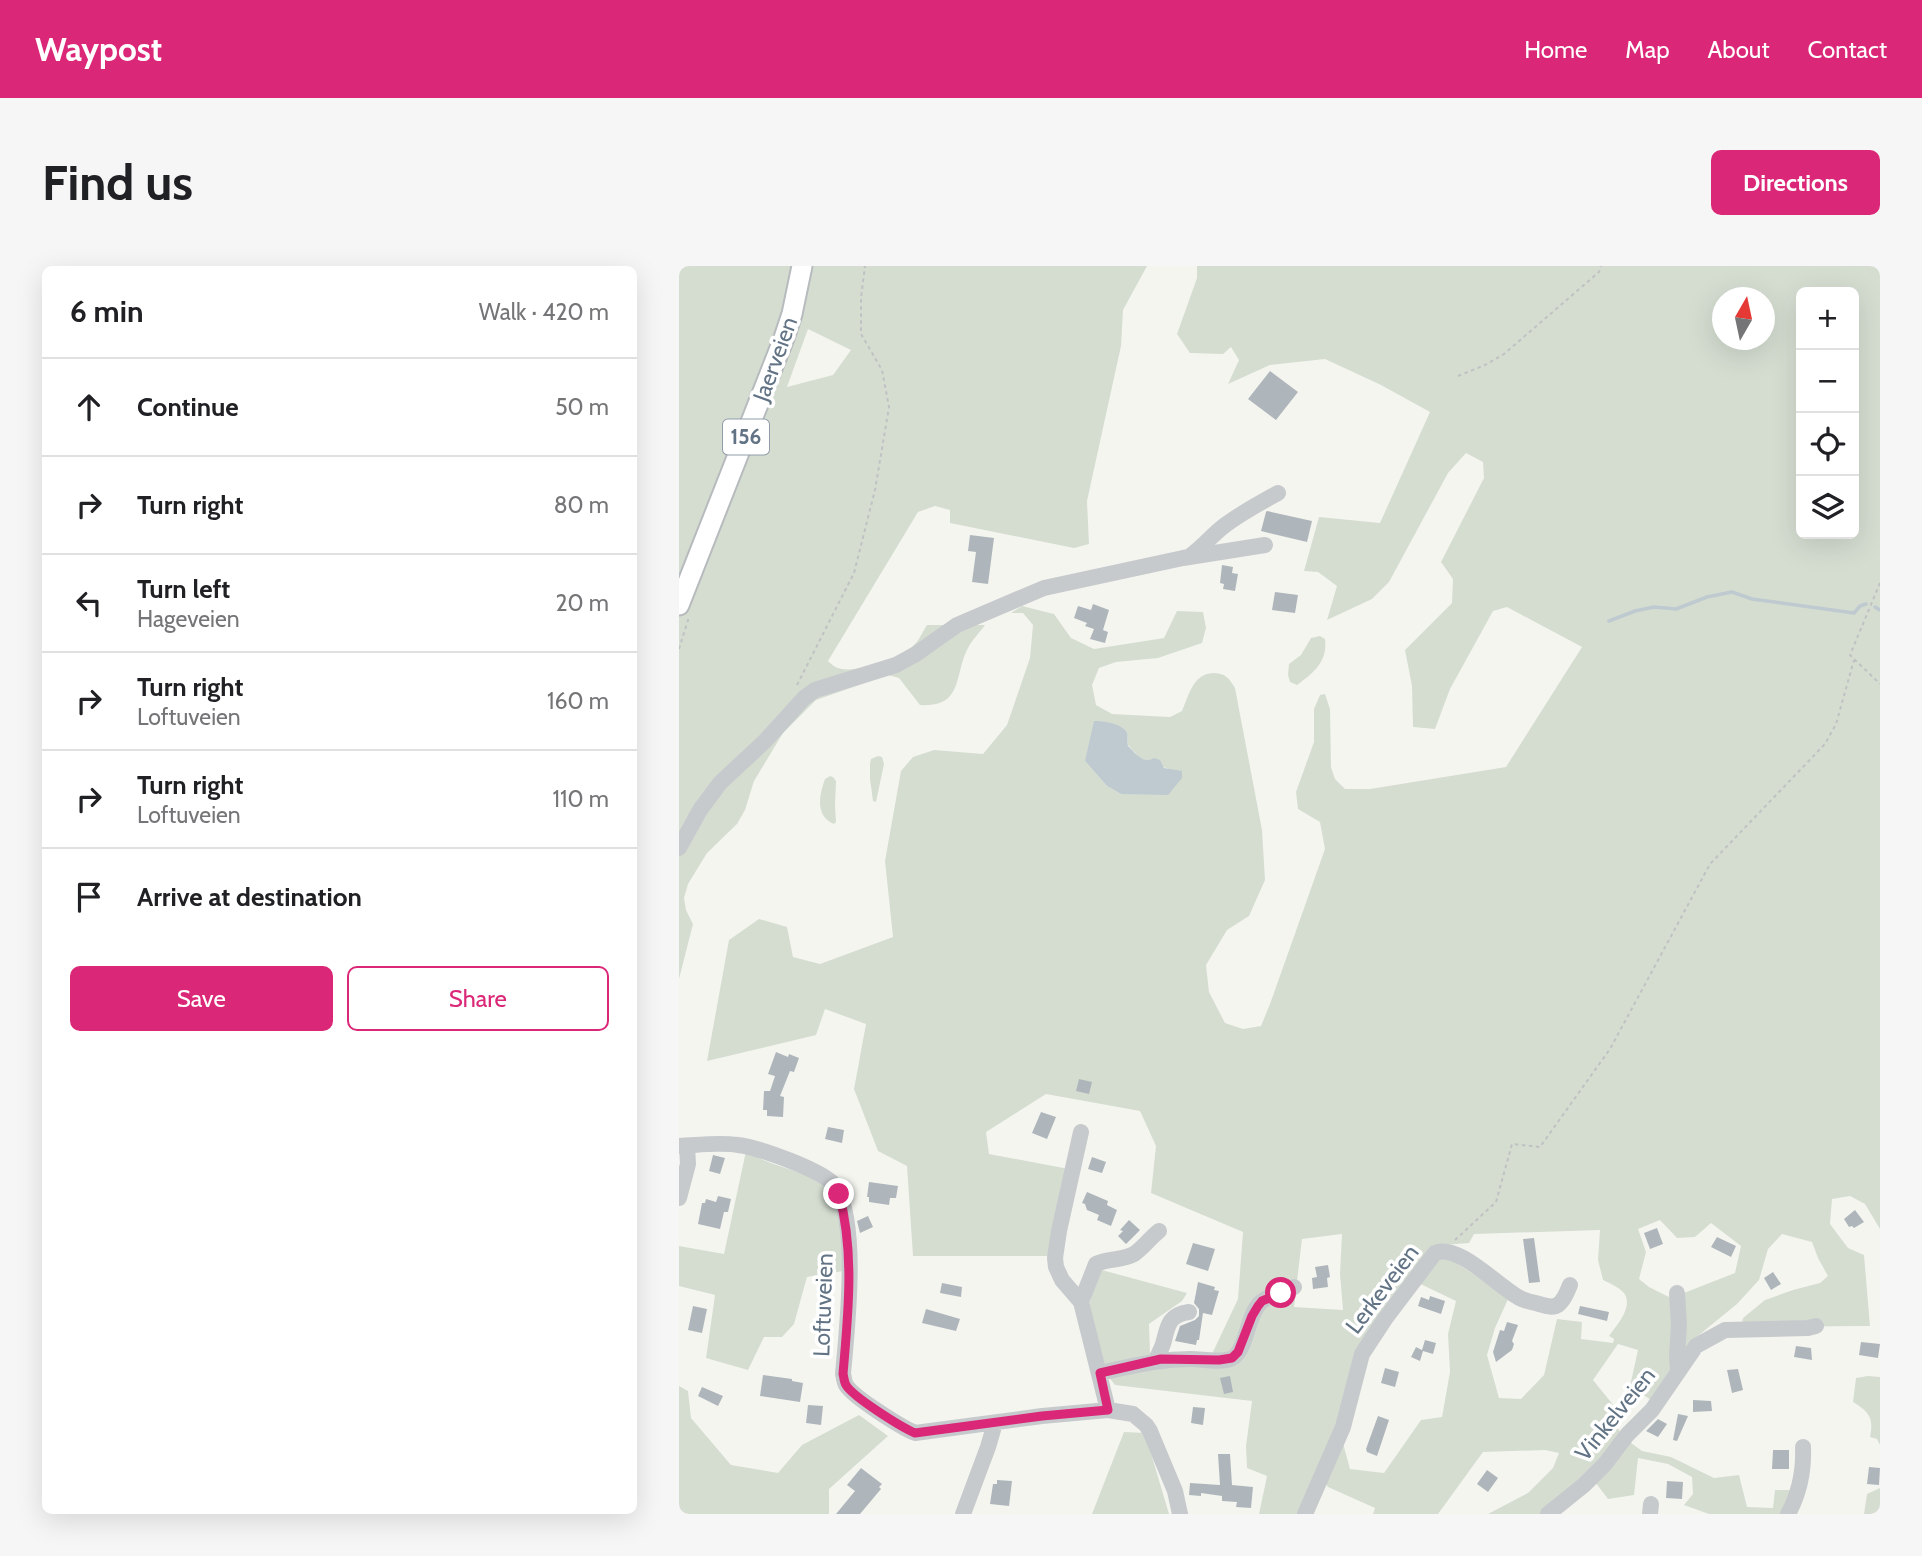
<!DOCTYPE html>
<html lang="en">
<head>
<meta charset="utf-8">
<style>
	body { margin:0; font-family:Cabin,sans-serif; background:#f6f6f6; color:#202124 }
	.controls { position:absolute; right:21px; top:21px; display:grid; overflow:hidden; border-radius:10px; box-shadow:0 7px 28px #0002 }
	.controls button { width:63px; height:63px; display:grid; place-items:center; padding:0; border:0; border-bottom:2px solid #e0e0e0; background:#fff; color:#202124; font:35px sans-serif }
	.compass { position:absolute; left:1033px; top:21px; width:63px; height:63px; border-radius:50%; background:#fff; box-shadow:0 7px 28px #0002; rotate:9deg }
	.stop { position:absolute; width:21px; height:21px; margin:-16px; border:5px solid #db2777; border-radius:50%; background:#fff }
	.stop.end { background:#db2777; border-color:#fff; box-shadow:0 2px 7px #0008 }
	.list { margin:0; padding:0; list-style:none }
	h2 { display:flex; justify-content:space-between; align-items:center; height:91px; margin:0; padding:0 28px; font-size:30px }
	h2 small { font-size:23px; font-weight:400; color:#757577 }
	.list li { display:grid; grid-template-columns:46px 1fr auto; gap:21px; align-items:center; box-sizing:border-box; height:98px; padding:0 28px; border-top:2px solid #e0e0e0 }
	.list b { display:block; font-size:26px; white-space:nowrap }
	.list p { margin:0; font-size:23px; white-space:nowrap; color:#757577 }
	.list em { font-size:23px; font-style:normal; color:#757577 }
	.actions { display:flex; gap:14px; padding:21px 28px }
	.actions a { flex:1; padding:16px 0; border:2px solid #db2777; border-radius:10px; text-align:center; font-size:24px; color:#db2777 }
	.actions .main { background:#db2777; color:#fff }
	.icon { flex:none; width:38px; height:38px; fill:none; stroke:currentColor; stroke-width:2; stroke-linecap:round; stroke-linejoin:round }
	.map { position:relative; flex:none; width:1201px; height:1248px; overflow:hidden; border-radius:10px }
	header { display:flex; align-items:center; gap:42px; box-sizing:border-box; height:98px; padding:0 35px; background:#db2777; color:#fff }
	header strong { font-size:33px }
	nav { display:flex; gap:38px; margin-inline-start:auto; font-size:24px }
	.intro { display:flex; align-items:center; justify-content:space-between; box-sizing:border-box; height:168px; padding:0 42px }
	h1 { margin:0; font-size:49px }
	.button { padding:18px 32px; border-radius:10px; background:#db2777; color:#fff; font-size:24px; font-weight:700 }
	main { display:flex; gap:42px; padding:0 42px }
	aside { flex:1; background:#fff; border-radius:10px; box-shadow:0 7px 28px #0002 }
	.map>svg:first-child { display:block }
	.green { fill:#d5ddd1; fill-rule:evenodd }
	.water { fill:#bfcad0 }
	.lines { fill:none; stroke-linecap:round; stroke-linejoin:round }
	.stream { stroke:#bfcad0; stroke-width:3.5 }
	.building { fill:#aeb6bb }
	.major-casing { stroke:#b7bbbe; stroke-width:23 }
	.path { stroke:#c0c1c3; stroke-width:2; stroke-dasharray:3.5 3.5; stroke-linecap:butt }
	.minor { stroke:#c7cacd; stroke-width:16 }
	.major { stroke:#fff; stroke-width:19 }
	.route { stroke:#db2777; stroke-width:9 }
	.labels { text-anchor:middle; stroke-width:7; stroke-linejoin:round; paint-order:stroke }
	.shield { fill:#fff; stroke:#909da9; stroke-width:2 }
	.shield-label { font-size:21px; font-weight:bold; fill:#617384 }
	.street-label { font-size:23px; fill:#617384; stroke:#fff }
</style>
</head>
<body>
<header>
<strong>Waypost</strong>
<nav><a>Home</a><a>Map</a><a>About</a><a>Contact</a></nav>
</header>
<div class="intro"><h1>Find us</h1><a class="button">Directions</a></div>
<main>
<aside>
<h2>6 min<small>Walk · 420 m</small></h2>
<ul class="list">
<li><svg class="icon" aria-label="ahead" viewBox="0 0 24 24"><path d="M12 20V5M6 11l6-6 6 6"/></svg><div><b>Continue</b></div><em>50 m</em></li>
<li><svg class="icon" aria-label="right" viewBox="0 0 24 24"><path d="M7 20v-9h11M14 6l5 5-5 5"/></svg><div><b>Turn right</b></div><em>80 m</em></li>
<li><svg class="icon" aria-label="left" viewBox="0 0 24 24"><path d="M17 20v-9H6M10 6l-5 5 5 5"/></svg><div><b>Turn left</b><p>Hageveien</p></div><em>20 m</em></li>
<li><svg class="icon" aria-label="right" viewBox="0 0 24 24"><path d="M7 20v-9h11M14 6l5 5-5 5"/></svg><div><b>Turn right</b><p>Loftuveien</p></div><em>160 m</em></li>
<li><svg class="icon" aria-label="right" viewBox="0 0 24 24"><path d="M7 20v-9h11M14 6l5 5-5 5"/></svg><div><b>Turn right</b><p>Loftuveien</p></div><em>110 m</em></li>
<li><svg class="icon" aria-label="arrive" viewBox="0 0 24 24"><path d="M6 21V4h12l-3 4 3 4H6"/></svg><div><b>Arrive at destination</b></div></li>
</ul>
<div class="actions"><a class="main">Save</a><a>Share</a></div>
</aside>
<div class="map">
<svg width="1201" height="1248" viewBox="0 0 1201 1248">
	<rect width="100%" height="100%" fill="#f5f5f0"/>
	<path class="green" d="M0 0H468L444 44 442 80 408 235 410 278 395 282 271 257V244L256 240 239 246 149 395C153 399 157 402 163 403 182 406 223 392 236 378 241 373 244 365 248 359H306C301 366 293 374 289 382 275 408 285 442 241 439L220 412 209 409 137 434 104 467 75 515 66 544 58 558 28 587 9 618 5 632 7 644 14 658 0 713ZM129 63 172 84 154 109 108 121Z
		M518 0H1201V963L1186 938 1171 930 1153 933 1151 958 1169 982 1185 989 1191 1060 1062 1061 1064 1052 1086 1034 1114 1024 1141 1017 1149 1010 1139 992 1133 976 1103 968 1089 983 1080 1014 1058 1038 1009 1078 975 1136 951 1120 959 1084 939 1078 914 1114 944 1151 939 1163 948 1174 963 1185 992 1191 1035 1212 1060 1209 1068 1241 1094 1242 1096 1224H1114L1107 1248H1030L1005 1239 1014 1228 1013 1211 989 1198 959 1192 955 1229 929 1233 910 1208 865 1246 861 1248H809L849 1227 874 1202 880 1187 866 1184 804 1186 759 1248H694L696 1242 649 1221 641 1210 624 1248H580L588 1210 568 1202 567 1180 573 1135 436 1119 429 1110 409 1044 419 1003 508 1027 503 1035 470 1058 471 1087 480 1096 533 1088 559 1033 564 966 472 927 477 880 461 845 367 828 307 866 310 888 390 903 369 990H234L228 900 199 885 175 823 187 758 146 743 137 769 28 795 50 674 80 653 108 661 114 691 141 698 214 671 206 595 222 505 234 491 255 484 304 488 328 459 351 392 354 359 344 347H332L343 340 375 348 392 372 415 383 485 372 498 345 524 346 527 362 523 377 479 392 437 396 420 402 413 419 417 439 433 448 491 451 503 445C510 429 514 408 534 407 546 407 550 412 556 422L583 564 586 614 570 650 548 664 527 699 530 726 546 757 564 763 582 760 591 738 646 583 641 556 619 543 617 526 635 476V443L641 429 646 428 651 443 652 501 656 513 666 523H691L827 501 903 381 828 341 814 345 771 423 756 463 734 461 733 420 726 384 773 337 774 313 762 296 805 212 804 196 787 187 769 207 710 316 693 333 648 354 658 320 639 306 625 305 640 251 701 257 751 146 702 119 646 93 591 99 549 118 560 94 552 81 544 88 511 87 498 68 518 12ZM1122 26H1175V268H1122ZM1044 32H1086V74H1044ZM448 468 449 479 463 494 470 495 492 504 442 528 428 520 406 495ZM981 954 998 972 1016 971 1032 957 1062 980 1056 1007 992 1032 970 1021 960 1013 967 986 959 963ZM921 964 919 994 924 1014C930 1017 941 1022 945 1027 955 1041 937 1060 930 1070L935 1073 934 1077 902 1073 903 1056 878 1053 865 1109 842 1133 820 1132 808 1089 816 1062 830 1031 768 991 765 979 790 977 795 968ZM663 968 661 1008 664 1044 615 1041 623 973ZM731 1013 777 1035 769 1068 771 1106 763 1151 742 1154 705 1207 671 1203 658 1155 695 1061Z
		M641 370 646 373C649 395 635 407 618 419L611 416 609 409 610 398 622 389 632 372Z
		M199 490 203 491 205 498 197 536 194 535 191 513V498L192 493Z
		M151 510 154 511 157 515 156 540 157 556 155 558C136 550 140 529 146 513Z
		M67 885C73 888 80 892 87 895 105 903 138 909 151 924 162 937 164 988 164 1005L128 1011 115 1058 103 1071H85L69 1104 27 1092 36 1029 0 1020V980L45 988Z
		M1189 1110 1201 1111V1179L1198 1173 1191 1171C1195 1151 1190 1146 1174 1136L1177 1112Z
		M0 1120 9 1125 12 1152 52 1199 99 1207 123 1179 180 1149 209 1170 150 1223V1248H0Z
		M445 1166 466 1167 490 1248H413Z
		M1201 1222V1248H1185L1188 1228Z"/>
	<path class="water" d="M415 455C424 455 443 457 448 467 449 471 448 476 449 480 457 487 464 499 475 492L481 494 485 502 503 505V512L489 529 442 528 428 520 406 495Z"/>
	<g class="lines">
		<path class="stream" d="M1196 341 1201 344
			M930 355 956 345 975 341 997 343 1028 331 1053 326 1073 333 1175 347 1181 340 1187 338"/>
	</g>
	<path class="building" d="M591 105 619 126 597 154 569 133Z
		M588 245 633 255 628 276 582 265 587 246Z
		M291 269 315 272 309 318 293 316 297 286 289 285Z
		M543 299 554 301 553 307 559 308 556 325 544 323 545 318 541 317Z
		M596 326 619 329 616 347 593 344Z
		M414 338 430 344 424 364 429 366 426 377 411 373 415 363 406 360 408 357 395 352 399 340 412 344Z
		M97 786 109 791 110 788 120 792 115 806 111 805 101 830 105 831 104 851 88 850V844H84L85 825H91L96 810 89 808Z
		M400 813 413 816 410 828 397 825Z
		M362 846 377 851 368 873 353 867Z
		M149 861 165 864 163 877 146 873Z
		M34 889 46 892 41 908 30 905Z
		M413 891 427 896 423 907 409 903Z
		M190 916 219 920 217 932H211L210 939 190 936V931H188Z
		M408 926 429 935 428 939 438 944 432 960 418 954 420 949 408 944 406 938 403 937Z
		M39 930 52 933 49 946H45L41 963 19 958 23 937H26L27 933 37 936Z
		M1176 944 1185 956 1175 962 1173 960 1170 961 1165 953Z
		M189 950 194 961 181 967 178 955Z
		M450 954 461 964 447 978 439 970 444 965 441 964Z
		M978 962 984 978 971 983 965 967Z
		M1038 971 1057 980 1052 991 1032 981Z
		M855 972 861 1016 850 1017 844 973Z
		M514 977 536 983 529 1005 507 998Z
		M649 999 651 1011 648 1012 649 1021 634 1023 633 1012 638 1011 636 1001Z
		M1094 1006 1102 1018 1092 1024 1085 1012Z
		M519 1016 536 1021 535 1024 540 1025 533 1049 524 1047 520 1074H518L517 1079 496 1075 501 1060 516 1054 520 1050V1043L515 1037Z
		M263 1017 283 1021 282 1031 261 1027Z
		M751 1030 766 1035 762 1048 739 1040 742 1031 750 1034Z
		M14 1040 28 1043 23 1067 9 1064Z
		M901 1040 930 1046 928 1055 899 1048Z
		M247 1043 281 1053 277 1065 243 1057Z
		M828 1056 839 1059 833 1075 835 1078 833 1084 817 1096 814 1086 821 1064 825 1065Z
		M746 1074 757 1077 754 1088 744 1085 741 1095 732 1091 737 1081 743 1084Z
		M1182 1076 1201 1078 1199 1092 1180 1089Z
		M1117 1080 1132 1082 1133 1094 1115 1091Z
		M706 1102 720 1106 716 1121 702 1117Z
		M1059 1103 1064 1124 1053 1127 1048 1104Z
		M84 1109 113 1113V1115L124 1117 121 1136 81 1130Z
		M551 1110 554 1126 545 1128 541 1112Z
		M23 1121 44 1130 39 1140 19 1130Z
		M1014 1134 1032 1135 1033 1145 1014 1146Z
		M129 1139 144 1140 142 1159 127 1157Z
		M514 1141 526 1142 524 1159 512 1157Z
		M999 1148 1009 1150 998 1175 994 1174Z
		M699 1150 710 1154 698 1190 688 1186 687 1183Z
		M979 1153 988 1158 979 1171 967 1165Z
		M1094 1184H1110V1203H1093Z
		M539 1188H551L553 1219 574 1221 572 1242 557 1241 558 1236 543 1235V1230L522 1227V1230L510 1229 511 1217 541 1219Z
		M1190 1201 1201 1202 1200 1219 1188 1218Z
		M182 1202 203 1218 200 1221 202 1223 181 1248H157L176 1225 168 1219Z
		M808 1204 819 1212 809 1226 798 1218Z
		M318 1214 333 1215 330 1240 311 1238 314 1218H318Z
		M988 1215 1004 1216 1003 1233 987 1232Z"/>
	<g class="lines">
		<g class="major-casing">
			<path id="major" d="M0 339 105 72 113 48 123 0"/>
		</g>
		<path class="path" d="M779 110 806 99 825 88 920 6 922 0
			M1201 317 1171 389 1201 418
			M0 383 10 351
			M118 419 175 307 196 224 210 141 203 104 182 68V32L186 0
			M776 974 817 936 833 878 861 881 931 783 1031 598 1146 478 1157 458 1175 394"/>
		<path class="minor" d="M511 290C524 281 533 269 545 260 562 247 581 237 599 227
			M0 582 21 544 41 517 86 475 125 432 136 424 217 399 237 388 278 359 365 322 504 292 586 279
			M402 866 380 965 376 992 377 1001 383 1014 402 1036 429 1144
			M0 880C20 879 39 876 59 879 78 881 147 905 157 921 180 960 168 1062 164 1108 165 1111 165 1116 167 1119 174 1131 222 1161 236 1167L363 1150 429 1144 454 1148 467 1159 471 1165 496 1225 501 1248
			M0 932 9 898 8 880
			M998 1027 1000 1059 998 1090 999 1104
			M402 1036 417 998C429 992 443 995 455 988 464 982 471 972 480 965
			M477 1094C479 1089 482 1084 484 1078 489 1060 489 1049 510 1046
			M421 1107C454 1100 478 1093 512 1093 524 1093 545 1098 555 1091 568 1081 568 1050 581 1037 589 1029 605 1026 615 1021
			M284 1248 309 1181 316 1157
			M626 1248 664 1161 683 1088 706 1053 756 987C779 977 819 1020 839 1031 845 1035 853 1036 860 1038 867 1040 874 1043 880 1038 886 1033 888 1026 891 1019
			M869 1248 905 1219 926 1198 948 1169 973 1144 1017 1080 1046 1064 1129 1062 1137 1060
			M971 1248 972 1238
			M1109 1248C1121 1226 1125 1205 1124 1181"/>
		<use href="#major" class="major"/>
	</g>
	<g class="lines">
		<path class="route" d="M160 928C176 987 169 1048 164 1108 165 1111 165 1116 167 1119 174 1131 222 1161 236 1167L363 1150 429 1144 421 1107 482 1093 540 1094 553 1092 559 1086 573 1050 579 1040 583 1035 602 1027"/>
	</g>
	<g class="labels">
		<rect class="shield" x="44" y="153.5" width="46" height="35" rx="5"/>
		<g class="shield-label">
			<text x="67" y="178">156</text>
		</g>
		<g class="street-label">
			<text transform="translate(96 93) rotate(-70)" y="8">Jaerveien</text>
			<text transform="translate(703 1023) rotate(-53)" y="8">Lerkeveien</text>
			<text transform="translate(144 1039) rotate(-88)" y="8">Loftuveien</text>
			<text transform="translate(936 1148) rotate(-51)" y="8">Vinkelveien</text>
		</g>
	</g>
</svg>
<div class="controls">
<button>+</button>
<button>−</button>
<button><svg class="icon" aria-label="locate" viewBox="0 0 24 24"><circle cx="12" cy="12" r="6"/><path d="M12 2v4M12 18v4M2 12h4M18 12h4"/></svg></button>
<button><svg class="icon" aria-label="layers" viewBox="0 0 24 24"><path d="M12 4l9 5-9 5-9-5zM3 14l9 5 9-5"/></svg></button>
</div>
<svg class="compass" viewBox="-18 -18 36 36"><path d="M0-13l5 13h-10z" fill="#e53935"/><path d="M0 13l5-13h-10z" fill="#757577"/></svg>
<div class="stop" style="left:602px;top:1027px"></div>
<div class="stop end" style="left:160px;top:928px"></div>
</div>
</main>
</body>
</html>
